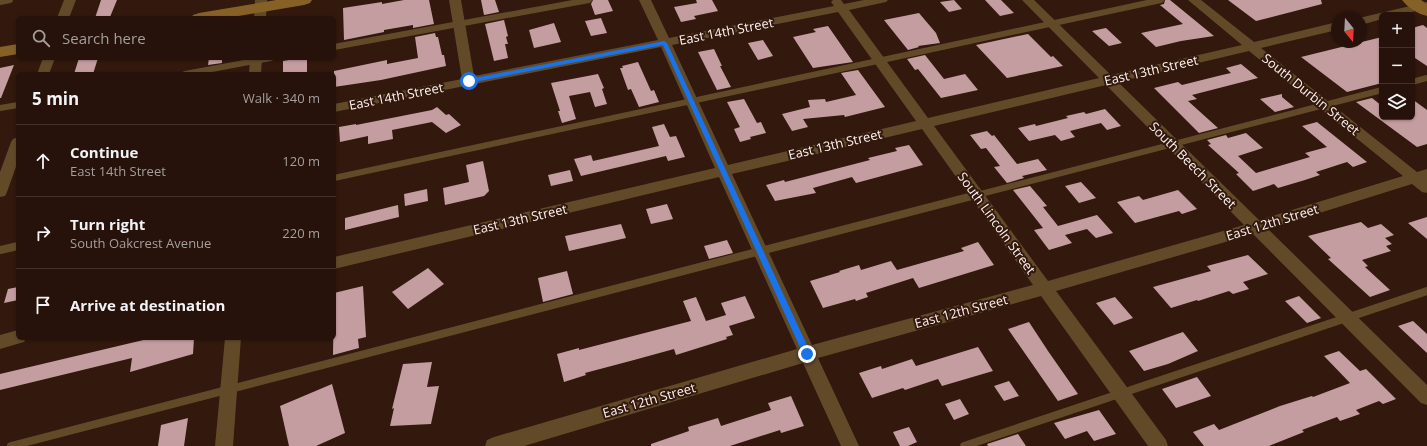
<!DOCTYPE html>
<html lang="en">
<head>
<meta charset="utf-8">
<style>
	body { margin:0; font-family:"Open Sans",sans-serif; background:#2e1b13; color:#f1f3f6 }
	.controls { position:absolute; right:12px; top:12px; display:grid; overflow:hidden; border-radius:6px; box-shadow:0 1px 3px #0004 }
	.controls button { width:36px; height:36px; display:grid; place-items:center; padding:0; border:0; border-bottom:1px solid #42322b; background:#26120a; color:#f1f3f6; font:20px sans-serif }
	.compass { position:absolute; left:1331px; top:12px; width:36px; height:36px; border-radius:50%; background:#26120a; box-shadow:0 1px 3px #0004; rotate:162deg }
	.stop { position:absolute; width:12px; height:12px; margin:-9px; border:3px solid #1a73e8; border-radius:50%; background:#fff }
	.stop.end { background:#1a73e8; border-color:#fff; box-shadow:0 1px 4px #0008 }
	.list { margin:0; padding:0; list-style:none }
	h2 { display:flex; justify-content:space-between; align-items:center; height:52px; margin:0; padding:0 16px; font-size:17px }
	h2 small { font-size:13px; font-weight:400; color:#a49e9c }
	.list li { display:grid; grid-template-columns:26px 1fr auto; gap:12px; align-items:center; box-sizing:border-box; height:72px; padding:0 16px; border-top:1px solid #42322b }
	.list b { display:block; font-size:15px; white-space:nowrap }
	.list p { margin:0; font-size:13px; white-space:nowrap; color:#a49e9c }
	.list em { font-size:13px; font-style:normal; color:#a49e9c }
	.icon { flex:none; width:22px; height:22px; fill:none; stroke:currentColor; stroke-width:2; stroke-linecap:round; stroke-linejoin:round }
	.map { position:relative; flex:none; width:1427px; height:446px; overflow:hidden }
	.search { position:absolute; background:#26120a; box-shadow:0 1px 3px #0004; left:16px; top:16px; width:320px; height:44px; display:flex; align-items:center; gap:10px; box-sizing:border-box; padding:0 14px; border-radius:6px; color:#a49e9c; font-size:15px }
	.panel { position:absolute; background:#26120a; box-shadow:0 1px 3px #0004; left:16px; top:72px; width:320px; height:268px; border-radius:6px }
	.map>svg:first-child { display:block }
	.building { fill:#c49da1 }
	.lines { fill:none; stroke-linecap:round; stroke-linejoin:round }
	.service-far1 { stroke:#624a29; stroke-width:6 }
	.service { stroke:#624a29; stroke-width:8 }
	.minor { fill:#624a29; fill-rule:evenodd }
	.secondary { fill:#866127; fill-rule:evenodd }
	.route { fill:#1a73e8 }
	.labels { text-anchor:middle; stroke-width:4; stroke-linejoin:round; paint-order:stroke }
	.street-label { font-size:13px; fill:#fdf1ed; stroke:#32180d }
</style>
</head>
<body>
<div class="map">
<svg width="1427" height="446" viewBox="0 0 1427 446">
	<rect width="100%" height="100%" fill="#32180d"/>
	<path class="building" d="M101 0H117L110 17 95 18Z
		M404 0H429L434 24 413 28V25L384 30V32L344 40 343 8 382 2V4Z
		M481 0H495L499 12 484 15Z
		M593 0H608L613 11 595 15 591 4Z
		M696 0H712L718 11 694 16 696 19 681 22 674 7 697 3Z
		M954 0 962 9 949 12 940 2Z
		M985 0H1001L1014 13 1000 16Z
		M1165 0H1170L1214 36 1181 41 1156 47 1141 33 1183 24 1160 5 1164 4Z
		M1228 0H1321L1322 4 1256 21Z
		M919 13 936 33 940 43 918 46 919 47 908 50 884 20Z
		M601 18 607 33 591 36 585 21Z
		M504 20 508 36 506 37 508 44H505L508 58 494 61 485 24Z
		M554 23 561 42 534 48 529 30Z
		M1423 25 1427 28V66L1412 56V28Z
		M828 26 853 62 813 68 793 37 816 32 813 29Z
		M1106 28 1122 43 1109 46 1092 31Z
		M435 33 436 37H438L442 55H444L446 66 381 80 334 87V71L387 60V64L418 58 415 37Z
		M1028 34 1051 57 1053 56 1063 66 1007 78 976 45Z
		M1382 37V83L1347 92 1301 57Z
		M763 40 773 56 758 60 748 43Z
		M714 49 722 66H720L731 87 717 90 698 52Z
		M925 55 944 79 965 74 978 90 941 98 918 69 915 70 907 59Z
		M79 58H98L93 74H74Z
		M209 58H222V63L208 65Z
		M300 58H307V74H283V61Z
		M638 62 651 91 654 90 659 102 639 107 631 89 628 90 620 68H623L622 66Z
		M1241 64 1258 78 1192 95 1197 99 1188 101 1218 128 1199 133 1154 88 1178 82 1182 85 1222 75 1231 73 1226 68Z
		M14 65 1 98H0V68Z
		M858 70 885 107 845 117 844 115 803 119 808 127 792 131 782 114 810 107 808 100 825 99 826 102 856 95 841 73Z
		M598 74 604 88 602 89 607 104 595 107 590 92 569 96 576 119 562 123 558 111H560L551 83Z
		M1282 94V97L1294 107 1275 112 1260 99Z
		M1372 98 1382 106V117H1412V99L1427 110V144L1417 147 1356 102Z
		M744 99 757 123 761 122 766 133 750 137 751 139 740 142 734 129 740 127 727 102Z
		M437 107 446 115 449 114 461 125 446 133 432 122 392 130 393 139 368 144V136L340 142 339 127 356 124V125L432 110Z
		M1105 109 1121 126 1107 130 1101 123 1070 131 1075 137 1061 141 1055 135 1029 141 1018 128 1035 124 1036 126 1068 118 1066 116 1084 112 1086 114Z
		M1317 122 1367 162 1353 167 1347 162 1316 172 1320 175 1305 180 1278 188 1274 184 1253 191 1236 174 1239 173 1208 145 1211 144 1207 140 1226 135 1228 138 1246 133 1263 148 1238 156 1256 173 1310 157 1305 153 1327 147 1302 126Z
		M664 124 670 137 676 136 685 157 668 161 666 156 581 176 574 159 591 155 593 161 659 146 652 127Z
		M987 131 992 136 994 135 1017 164 1038 159 1047 170 1022 176 1024 178 1007 183 994 167 1000 166 986 148 981 149 970 135Z
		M909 145 923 165 856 183 852 177 813 188 816 193 775 201 766 185 784 180 785 182 870 160 868 158 897 151 895 148Z
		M483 161 489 191 484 196 445 205 443 188 469 182 466 165Z
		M570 170 573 181 551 186 548 175Z
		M1081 182 1096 198 1079 203 1065 186Z
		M1030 186 1047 206 1043 207 1058 226 1097 215 1113 233 1096 238 1087 229 1065 235 1072 243 1049 250 1034 230 1043 228 1013 190Z
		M427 189 428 201 405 206 404 194Z
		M1178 190 1197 209 1182 214 1179 211 1135 223 1117 202 1139 196 1143 200Z
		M667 204 673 219 651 224 646 209Z
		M398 205 399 217 345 230V218Z
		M1427 217V239L1408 223Z
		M1361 222 1368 228 1381 224 1394 235 1385 238 1392 244 1386 246 1391 251 1362 260 1368 266 1365 267 1390 290 1370 297 1328 259 1331 258 1308 236Z
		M621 224 626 238 569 251 565 236Z
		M727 240 733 253 709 259 704 246Z
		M978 242 994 265 919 288 913 278 866 293 868 297 856 301 855 299 823 308 810 281 840 272 839 271 859 265 861 270 891 261 897 270 964 251 961 248Z
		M1248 255 1268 274 1243 282 1249 289 1233 294 1229 291 1198 301 1197 300 1171 308 1153 287 1211 271 1207 266Z
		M428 268 444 284 408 309 392 292Z
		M567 271 573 294 543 302 538 278Z
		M363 286 366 337 358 339 359 348 333 355 334 293Z
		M18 287V300L4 303 8 289Z
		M745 296 755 318 729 326 733 335 726 337 727 339 676 355 674 349 634 360 585 373 586 375 564 382 557 354 579 348V350L691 321 683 301 696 297 706 321 726 315 721 303Z
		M1299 296 1321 318 1307 323 1285 301Z
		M1115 297 1133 318 1114 325 1096 303Z
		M1413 321 1427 334V353L1398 326Z
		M1029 322 1048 351 1078 394 1058 401 1008 329Z
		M1183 332 1198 351 1168 364 1144 371 1129 351Z
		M152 338H194L193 354 130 372 132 358 0 390V374Z
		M978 347 993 371 942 386 938 379 905 390 903 388 872 398 859 373 881 366 882 369 912 359 916 366Z
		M1339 351 1360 371 1366 369 1396 399 1383 404 1379 401 1356 410 1360 414 1340 421 1337 417 1302 430 1304 432 1269 446H1204L1193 432 1214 424 1219 430 1280 406 1312 396 1313 397 1350 383 1324 356Z
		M432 362 427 387 439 386 431 424 390 426 394 408 392 409 403 364Z
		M1197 377 1211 396 1176 408 1162 389Z
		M1009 381 1019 396 1004 401 994 386Z
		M332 384 345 433 316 446H289L280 406Z
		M791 396 804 426 781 433 780 430 730 446H651V444L689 431 688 427 718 418 721 426 771 410 768 403Z
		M960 399 969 414 954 420 945 404Z
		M1099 410 1116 434 1094 441 1087 431 1065 439 1054 423Z
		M188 418 184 446H158L161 425Z
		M909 427 917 442 908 446H900L893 432Z
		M1018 434 1026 446H988L987 444Z"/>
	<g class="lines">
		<path class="service-far1" d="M0 2 10 0
			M334 47 589 0
			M185 74 271 58
			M1412 82 1427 78
			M0 108 18 105
			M334 178 1161 0
			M973 196 1382 90"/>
		<path class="service" d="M0 250 18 246
			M11 446 976 195
			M964 446 1427 291"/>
		<path class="minor" d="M64 0H76L69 18H57Z
			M255 0H267L266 18H254Z
			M449 0H461L474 76 658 40 639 0H651L669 38 834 6 831 2 833 0H841L844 4 864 0H888L886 2 849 10 928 118 1099 78 1022 0H1034L1111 75 1242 45 1188 0H1201L1254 42 1337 22V30L1261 48 1417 172 1427 169V193L1422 192 1412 184 1268 229 1427 385V405L1421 403 1253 234 1056 291 1166 440 1168 446H1148L1041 296 818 358 859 446H841L803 363 524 446H485L487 440 494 437 797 349 719 177 334 269V257L715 168 661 47 334 112V104L462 79ZM838 12 916 121 728 165 672 45ZM1249 51 1403 176 1259 220 1118 82ZM1106 85 1244 225 1048 281 934 126ZM922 129 1033 285 812 345 732 174Z
			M1427 2V8L1400 15H1382V19L1361 25V18H1359Z
			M43 58H55L49 74H37Z
			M250 58H262L261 74H249Z
			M18 137V161L7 192 5 196 0 197V172L11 142 13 139Z
			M18 330V338H26L24 342 0 349V335Z
			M225 338H241L233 446H215Z"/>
		<path class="secondary" d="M276 0H312L310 3 304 5 227 18H191L193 15 199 13Z
			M1402 0H1421L1427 4V16C1418 14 1407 7 1402 0Z
			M18 44V54L0 57V47Z"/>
	</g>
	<path class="route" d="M664 41 667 43 811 354 810 356H805L803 354 663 45 469 83 467 81 469 79Z"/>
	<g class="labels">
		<g class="street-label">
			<text transform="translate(726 31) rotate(-11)" y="5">East 14th Street</text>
			<text transform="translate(1151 70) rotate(-13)" y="5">East 13th Street</text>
			<text transform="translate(1311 94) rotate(39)" y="5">South Durbin Street</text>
			<text transform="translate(396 96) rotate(-11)" y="5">East 14th Street</text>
			<text transform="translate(835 144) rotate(-13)" y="5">East 13th Street</text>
			<text transform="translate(1193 165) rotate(45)" y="5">South Beech Street</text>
			<text transform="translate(520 219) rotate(-13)" y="5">East 13th Street</text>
			<text transform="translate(1272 222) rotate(-17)" y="5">East 12th Street</text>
			<text transform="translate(997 223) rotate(54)" y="5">South Lincoln Street</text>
			<text transform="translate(961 311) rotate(-15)" y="5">East 12th Street</text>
			<text transform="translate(649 400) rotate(-16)" y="5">East 12th Street</text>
		</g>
	</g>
</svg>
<div class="controls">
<button>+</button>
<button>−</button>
<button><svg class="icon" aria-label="layers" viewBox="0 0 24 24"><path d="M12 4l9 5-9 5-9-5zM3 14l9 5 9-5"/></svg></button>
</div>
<svg class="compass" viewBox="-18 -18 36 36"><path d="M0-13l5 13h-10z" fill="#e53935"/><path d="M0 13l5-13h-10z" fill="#a49e9c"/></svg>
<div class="stop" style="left:469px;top:81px"></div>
<div class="stop end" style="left:807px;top:354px"></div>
<div class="search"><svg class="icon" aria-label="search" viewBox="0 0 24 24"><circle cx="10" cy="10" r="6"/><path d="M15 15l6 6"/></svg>Search here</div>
<section class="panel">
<h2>5 min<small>Walk · 340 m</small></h2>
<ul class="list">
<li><svg class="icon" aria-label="ahead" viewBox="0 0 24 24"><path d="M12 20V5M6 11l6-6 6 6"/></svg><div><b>Continue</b><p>East 14th Street</p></div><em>120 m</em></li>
<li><svg class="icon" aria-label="right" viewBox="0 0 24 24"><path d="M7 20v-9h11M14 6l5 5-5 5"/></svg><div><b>Turn right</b><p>South Oakcrest Avenue</p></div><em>220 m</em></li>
<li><svg class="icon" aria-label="arrive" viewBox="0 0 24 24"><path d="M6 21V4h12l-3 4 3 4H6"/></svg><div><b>Arrive at destination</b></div></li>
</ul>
</section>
</div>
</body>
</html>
